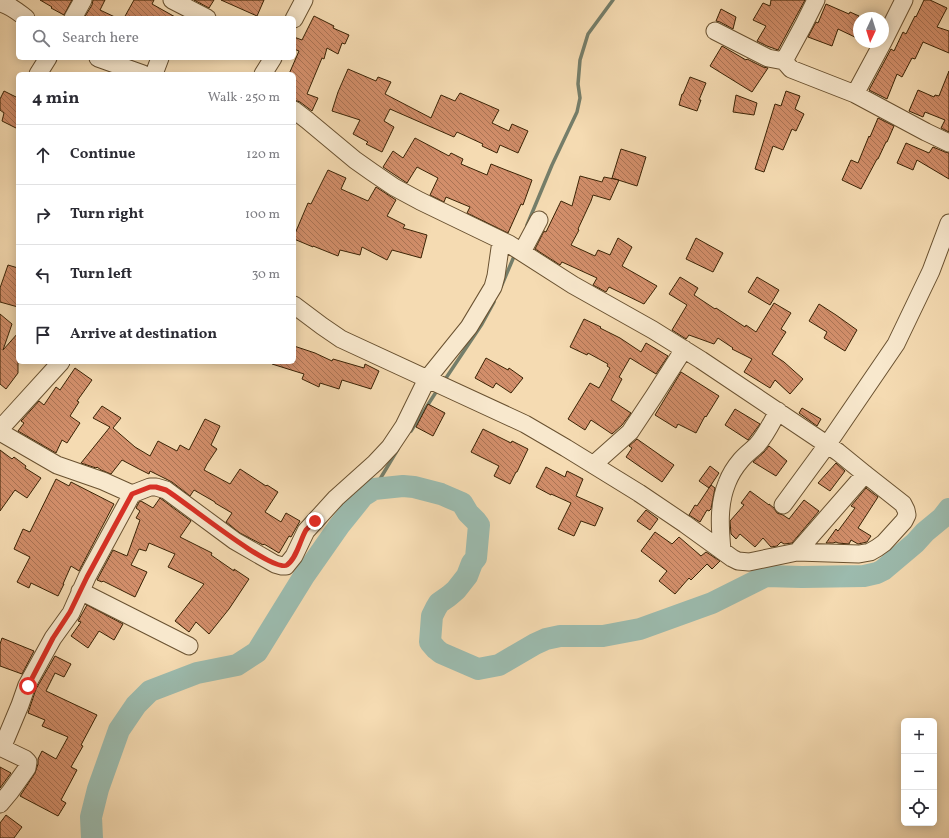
<!DOCTYPE html>
<html lang="en">
<head>
<meta charset="utf-8">
<style>
	body { margin:0; font-family:Vollkorn,serif; background:#f2f2f3; color:#2b2b33 }
	.controls { position:absolute; right:12px; bottom:12px; display:grid; overflow:hidden; border-radius:6px; box-shadow:0 2px 10px #0003 }
	.controls button { width:36px; height:36px; display:grid; place-items:center; padding:0; border:0; border-bottom:1px solid #e1e1e2; background:#fff; color:#2b2b33; font:20px sans-serif }
	.compass { position:absolute; left:853px; top:12px; width:36px; height:36px; border-radius:50%; background:#fff; box-shadow:0 2px 10px #0003; rotate:184deg }
	.stop { position:absolute; width:12px; height:12px; margin:-9px; border:3px solid #d93025; border-radius:50%; background:#fff }
	.stop.end { background:#d93025; border-color:#fff; box-shadow:0 1px 4px #0008 }
	.list { margin:0; padding:0; list-style:none }
	h2 { display:flex; justify-content:space-between; align-items:center; height:52px; margin:0; padding:0 16px; font-size:17px }
	h2 small { font-size:13px; font-weight:400; color:#7c7c81 }
	.list li { display:grid; grid-template-columns:26px 1fr auto; gap:12px; align-items:center; box-sizing:border-box; height:60px; padding:0 16px; border-top:1px solid #e1e1e2 }
	.list b { display:block; font-size:15px; white-space:nowrap }
	.list em { font-size:13px; font-style:normal; color:#7c7c81 }
	.icon { flex:none; width:22px; height:22px; fill:none; stroke:currentColor; stroke-width:2; stroke-linecap:round; stroke-linejoin:round }
	.map { position:relative; flex:none; width:949px; height:838px; overflow:hidden }
	.search { position:absolute; background:#fff; box-shadow:0 2px 10px #0003; left:16px; top:16px; width:280px; height:44px; display:flex; align-items:center; gap:10px; box-sizing:border-box; padding:0 14px; border-radius:6px; color:#7c7c81; font-size:15px }
	.panel { position:absolute; background:#fff; box-shadow:0 2px 10px #0003; left:16px; top:72px; width:280px; height:292px; border-radius:6px }
	.map>svg:first-child { display:block }
	.lines { fill:none; stroke-linecap:round; stroke-linejoin:round }
	.stream { stroke:#757e6a; stroke-width:3.5 }
	.river { stroke:#9cbbae; stroke-width:22 }
	.building { fill:url(#building-back-hatch); stroke:#3a2305 }
	.minor-casing { stroke:#695130; stroke-width:19 }
	.minor { stroke:#f8e8cd; stroke-width:17 }
	.route { stroke:#d93025; stroke-width:5 }
</style>
</head>
<body>
<div class="map">
<svg width="949" height="838" viewBox="0 0 949 838">
	<defs>
		<pattern id="building-back-hatch" width="6" height="6" patternUnits="userSpaceOnUse"><rect width="6" height="6" fill="#d28e6a"/><path d="M-1 5l2 2M0 0l6 6M5-1l2 2" fill="none" stroke="#ab7455"/></pattern>
	</defs>
	<rect width="100%" height="100%" fill="#f5dbb2"/>
	<filter id="stains"><feTurbulence type="fractalNoise" baseFrequency=".005" numOctaves="4"/><feColorMatrix values="0 0 0 0 .2 0 0 0 0 .09 0 0 0 0 .02 0 0 0 .5 -.17"/></filter>
	<radialGradient id="worn" r=".72"><stop offset=".6" stop-color="#630" stop-opacity="0"/><stop offset="1" stop-color="#630" stop-opacity=".3"/></radialGradient>
	<g class="lines">
		<path class="stream" d="M527 225 552 165 577 112 580 98 578 84 580 60 588 34 613 0
			M501 287 515 254
			M444 381 482 324 494 302
			M411 431 438 389
			M374 489 398 449"/>
		<path class="river" d="M92 838 91 817 98 789 119 730 136 705 150 691 197 673 237 665 257 652 304 576 339 526 363 496 374 489 403 486 414 487 441 494 462 503 468 513 476 521 479 525 476 558 472 563 467 576 456 590 449 596 439 603 436 608 432 616 430 642 436 649 441 653 478 669 499 665 535 644 546 639 560 636H603L640 629 712 603 766 576 802 577 864 576 877 573 883 570 915 543 925 532 942 518 949 509"/>
	</g>
	<path class="building" d="M40 0H72L64 15 51 8 52 7Z
		M93 0H105L100 10 117 18H84L92 5Z
		M134 0H154L152 4 177 18H124Z
		M194 0H214L209 8Z
		M221 0H264L257 16Z
		M771 0H805L778 50 767 46 757 41 766 26 753 20 763 3 770 6Z
		M924 0H930L947 8 937 27 949 31V53L923 42 915 59 912 58 902 77 897 74 887 99 869 90 891 49 894 51 903 32 906 34 915 16 916 17Z
		M826 4 849 14 850 12 859 16V39L838 29 832 46 808 37 816 22 818 23Z
		M721 9 736 17 733 29 720 22 716 21Z
		M314 16 334 26 333 28 349 35 345 44 342 43 338 54 327 48 324 59 322 58 307 94 318 98 312 111 300 102 294 100V74H289L299 51 294 49V37L302 40Z
		M722 46 746 60 747 59 763 67 768 68 752 92 710 66Z
		M348 69 376 81 378 77 391 82 385 94 431 118 441 95 455 101 460 93 499 110 492 123 509 131 512 124 528 131 518 153 500 145 497 153 482 146 483 144 457 132 454 137 390 109 384 121 394 127 382 152 366 144 368 142 353 134 360 120 332 111 338 92Z
		M949 71V132L941 128 945 120 925 112 923 117 909 111 918 90 934 97 935 95 939 96Z
		M690 77 706 83 699 100H701L697 111 679 105 682 94H683Z
		M4 91 18 98V129L2 121 4 113 0 110V99Z
		M786 91 800 96 795 109 804 114 796 131 792 129 783 150 773 146 764 172 755 169 775 104 781 106Z
		M736 95 757 103 754 115 733 112Z
		M878 118 894 126 887 142H886L878 159H877L861 189 842 180 851 160 858 163 869 136 870 137Z
		M415 138 449 156 451 153 463 159 461 164 487 175 491 164 506 170 532 180 523 205 521 204 508 233 467 213 470 207 446 197 444 202 430 195 438 178 417 167 407 183 383 167 393 151 403 158Z
		M906 143 929 153 933 147 945 152 949 153V179L917 160 913 170 897 163Z
		M621 149 646 157 637 186 612 178Z
		M328 170 346 178 341 189 368 201 376 187 396 200 387 216 405 225 403 228 427 235 421 258 392 250 387 260 362 247 360 255 340 250 338 256 313 246V247L294 239V236L308 203 311 204Z
		M580 176 602 182 604 177 619 180 610 200 593 195 591 201 578 229 579 230 571 245 595 256 598 250 610 255 618 238 632 247 622 266 657 286 644 304 609 287 606 292 593 285 597 278 562 262 560 265 535 249 544 231 546 232 561 201 572 206Z
		M696 238 723 253 713 272 686 259Z
		M8 265 18 268V307L0 302V288Z
		M680 277 698 288 694 295 715 309 716 308 745 327 746 325 756 332 774 303 791 313 781 329 786 332 772 354 784 362 803 379 790 394 775 380 770 388 744 372 752 359 732 349 733 348 718 338 714 344 689 335 686 339 672 330 687 305 669 294Z
		M757 277 779 290 770 305 748 292Z
		M819 304 836 315 857 330 845 351 824 338 827 332 809 321Z
		M0 314 12 324 3 350 18 333V373L6 389 0 384Z
		M584 319 601 327 600 328 620 338 641 352 646 343 668 356 656 374 630 358 619 377 622 379 611 400 631 413 622 425 612 434 591 420 585 430 568 419 590 383 599 388 610 368 607 366 608 364 588 353 587 355 570 347Z
		M294 346 315 353 332 361 333 359 364 368 365 364 379 371 371 389 342 380 339 389 320 383 319 387 302 379 304 374 272 364 273 362H294Z
		M486 358 508 370 509 368 523 378 511 393 496 383 493 388 475 378Z
		M75 368 92 380 77 401 79 402 70 416 80 423 67 443 62 440 56 453 18 431 24 423 21 421 22 420 39 401 44 405 56 387 60 390Z
		M681 372 719 396 706 417 705 416 696 433 678 424 676 428 655 415Z
		M428 404 445 413 433 436 416 427Z
		M102 406 121 418 113 428 135 447 150 456 158 441 177 451 180 445 189 450 205 419 220 426 211 445 217 449 207 464 204 470 230 484 240 469 266 486 267 485 278 492 265 512 281 522 286 513 300 521 291 537 289 536 279 553 264 544 263 545 240 533 226 522 232 513 215 503V502L194 490 190 496 172 482 150 471 149 474 139 469 122 460 111 474 101 470 97 467 96 468 81 463 110 427 93 418Z
		M802 408 821 419 817 426 799 413Z
		M735 409 760 424 748 440 725 425Z
		M483 429 511 443 512 441 528 449 517 472H516L510 484 494 476 499 466 471 452Z
		M637 439 674 465 662 482 626 457 632 448 629 446Z
		M769 446 787 461 776 476 753 462 764 452Z
		M0 450 12 459 14 457 26 466 25 468 41 478 27 498 15 490 0 511Z
		M836 463 845 471 830 491 818 483Z
		M710 466 719 473 709 488 699 481Z
		M546 467 565 477 567 471 583 479 576 496 603 508 595 526 581 521 574 536 558 529 571 503 551 494V495L536 487Z
		M56 479 69 486 71 482 114 504 79 571 71 566 63 584H64L58 596 31 583 29 588 17 582 30 557 14 549 23 529 30 532Z
		M711 485 715 488 711 509 709 511 707 510 700 522 689 515 695 505 697 506Z
		M866 488 878 497 858 528 871 536 867 542 858 544 851 540 849 544 838 543 836 542 833 543H826L836 529 838 531 855 508 851 506Z
		M750 491 769 505V504L774 508 777 513 783 515 789 519 804 500 819 511 792 543 784 544 781 542 777 546 771 547 763 538 755 547 740 534 736 539 731 534 730 521 744 505 741 503Z
		M160 498 191 521 180 537 212 553 211 555 234 571V569L249 579 229 609 209 634 196 622 189 632 175 621 204 584 168 567 175 554 149 543 146 551 139 549 131 565 147 572 135 597 103 581 102 582 97 580 113 550 127 556 140 520 136 518 140 511 136 508 139 502 141 501 153 508Z
		M646 510 658 519 650 530 637 521Z
		M655 532 672 544 679 537 701 556 706 552 720 561 712 569 707 564 691 580 689 578 675 594 659 581 667 571 641 551Z
		M87 605 123 624 114 640 99 631 88 648 71 636 81 622 78 621Z
		M2 638 34 651 22 674 0 666V644Z
		M55 656 71 664 64 677 55 673 46 691 97 715 81 745 83 746 71 767 77 770 61 800 66 803 58 816 20 796 35 773 38 764V759L42 751 56 759 68 737 42 726 45 720 28 713 36 689Z
		M0 767 11 773 0 788Z
		M6 815 22 827 14 838H0V823Z"/>
	<g class="lines">
		<g class="minor-casing">
			<path id="minor" d="M172 0 207 18
				M0 3C10 5 18 12 26 18
				M73 18 83 0
				M294 19 304 0
				M715 31 768 58 784 61 791 69 855 94 926 132 949 143
				M883 42 904 0
				M98 58 143 74
				M784 61 804 24 816 0
				M38 74 48 58
				M154 74 160 58
				M263 74 273 58
				M855 94 883 42
				M294 110 307 120 355 160 372 172 394 187 420 201 509 244 573 285 653 330 701 360 838 452 865 474 903 504 906 510 907 515 904 521 884 543 877 548 870 552 859 554 797 552 749 562 738 561 732 558 685 524 639 493 566 448 525 424 341 339 322 326 294 305
				M522 252 539 220
				M0 429 61 362
				M0 432 57 465 103 481 132 494
				M594 464 630 432 654 396 684 349
				M783 505 827 445 896 344 931 271 949 223
				M722 551C720 528 718 505 727 483 730 475 735 467 741 460 746 454 752 450 757 445 766 435 772 422 778 411
				M797 552 865 474
				M80 591 189 646
				M0 747 25 759 28 762 27 768 25 771 10 792 0 804
				M2 748 20 705 27 685 53 638 71 613 87 577 132 494 150 487H156L166 490 235 541 275 564 282 566H286L294 556 306 531 336 498 375 463 390 447 404 426 427 379 469 327 493 287 496 276 501 241"/>
		</g>
		<use href="#minor" class="minor"/>
	</g>
	<g class="lines">
		<path class="route" d="M28 686 53 638 70 612 87 577 132 494 150 487H156L166 490C183 500 273 574 287 565 297 558 300 540 306 530 309 527 312 524 315 521"/>
	</g>
	<rect width="100%" height="100%" filter="url(#stains)"/>
	<rect width="100%" height="100%" fill="url(#worn)"/>
</svg>
<div class="controls">
<button>+</button>
<button>−</button>
<button><svg class="icon" aria-label="locate" viewBox="0 0 24 24"><circle cx="12" cy="12" r="6"/><path d="M12 2v4M12 18v4M2 12h4M18 12h4"/></svg></button>
</div>
<svg class="compass" viewBox="-18 -18 36 36"><path d="M0-13l5 13h-10z" fill="#e53935"/><path d="M0 13l5-13h-10z" fill="#7c7c81"/></svg>
<div class="stop" style="left:28px;top:686px"></div>
<div class="stop end" style="left:315px;top:521px"></div>
<div class="search"><svg class="icon" aria-label="search" viewBox="0 0 24 24"><circle cx="10" cy="10" r="6"/><path d="M15 15l6 6"/></svg>Search here</div>
<section class="panel">
<h2>4 min<small>Walk · 250 m</small></h2>
<ul class="list">
<li><svg class="icon" aria-label="ahead" viewBox="0 0 24 24"><path d="M12 20V5M6 11l6-6 6 6"/></svg><div><b>Continue</b></div><em>120 m</em></li>
<li><svg class="icon" aria-label="right" viewBox="0 0 24 24"><path d="M7 20v-9h11M14 6l5 5-5 5"/></svg><div><b>Turn right</b></div><em>100 m</em></li>
<li><svg class="icon" aria-label="left" viewBox="0 0 24 24"><path d="M17 20v-9H6M10 6l-5 5 5 5"/></svg><div><b>Turn left</b></div><em>30 m</em></li>
<li><svg class="icon" aria-label="arrive" viewBox="0 0 24 24"><path d="M6 21V4h12l-3 4 3 4H6"/></svg><div><b>Arrive at destination</b></div></li>
</ul>
</section>
</div>
</body>
</html>
